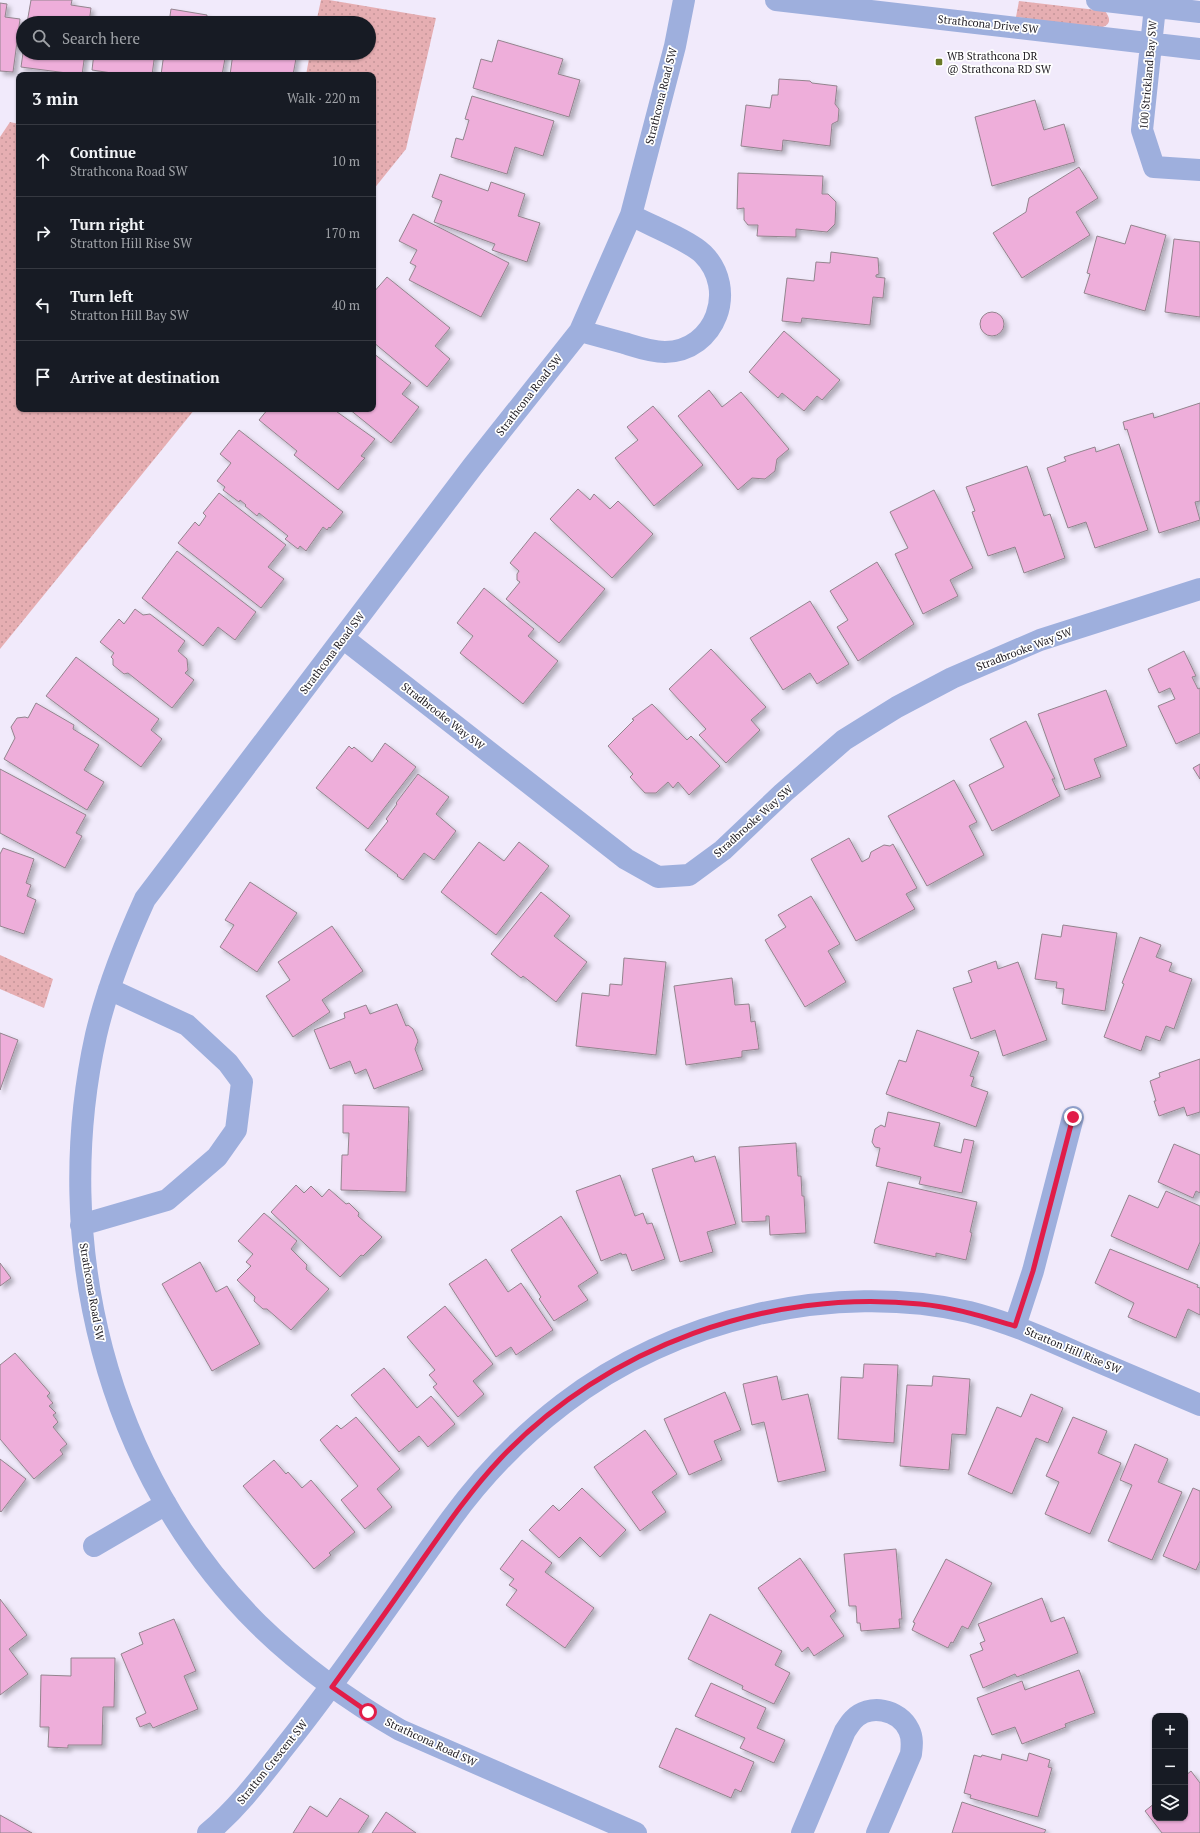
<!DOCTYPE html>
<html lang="en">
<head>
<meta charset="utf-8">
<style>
	body { margin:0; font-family:"PT Serif",serif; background:#20242c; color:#f1f3f6 }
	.controls { position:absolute; right:12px; bottom:12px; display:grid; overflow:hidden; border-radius:8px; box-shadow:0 1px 3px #0004 }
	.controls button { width:36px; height:36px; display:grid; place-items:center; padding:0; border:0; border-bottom:1px solid #363941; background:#171b24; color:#f1f3f6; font:20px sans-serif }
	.stop { position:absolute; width:12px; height:12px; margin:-9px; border:3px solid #e11d48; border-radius:50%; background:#fff }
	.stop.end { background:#e11d48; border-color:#fff; box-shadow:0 1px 4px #0008 }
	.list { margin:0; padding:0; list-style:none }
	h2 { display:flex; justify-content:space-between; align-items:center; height:52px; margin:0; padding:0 16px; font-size:17px }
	h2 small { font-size:13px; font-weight:400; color:#9ea1a6 }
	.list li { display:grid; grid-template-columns:26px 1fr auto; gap:12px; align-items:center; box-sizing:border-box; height:72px; padding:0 16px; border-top:1px solid #363941 }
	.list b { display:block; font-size:15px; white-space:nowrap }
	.list p { margin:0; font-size:13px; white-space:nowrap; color:#9ea1a6 }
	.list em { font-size:13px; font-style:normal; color:#9ea1a6 }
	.icon { flex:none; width:22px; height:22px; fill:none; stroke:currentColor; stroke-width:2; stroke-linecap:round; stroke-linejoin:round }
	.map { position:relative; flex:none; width:1200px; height:1833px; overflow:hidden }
	.search { position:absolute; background:#171b24; box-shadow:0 1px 3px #0004; left:16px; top:16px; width:360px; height:44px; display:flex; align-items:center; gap:10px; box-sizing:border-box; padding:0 14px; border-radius:22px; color:#9ea1a6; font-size:15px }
	.panel { position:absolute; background:#171b24; box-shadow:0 1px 3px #0004; left:16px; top:72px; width:360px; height:340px; border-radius:8px }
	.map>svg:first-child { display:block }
	.green { fill:url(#green-dots) }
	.building { fill:#eeaeda; stroke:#93848e; filter:url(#shadow) }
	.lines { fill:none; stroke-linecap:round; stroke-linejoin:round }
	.minor { stroke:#9eafdd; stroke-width:22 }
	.route { stroke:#e11d48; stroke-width:5 }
	.poi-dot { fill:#697825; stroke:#fff; stroke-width:1.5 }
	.labels { text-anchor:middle; stroke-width:3.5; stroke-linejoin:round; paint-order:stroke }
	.street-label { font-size:11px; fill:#1f1c22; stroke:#fff }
	.poi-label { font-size:11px; fill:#1f1c22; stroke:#fff; text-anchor:start }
</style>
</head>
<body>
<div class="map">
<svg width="1200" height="1833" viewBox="0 0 1200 1833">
	<defs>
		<pattern id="green-dots" width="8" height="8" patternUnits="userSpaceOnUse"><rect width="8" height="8" fill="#e6aeb2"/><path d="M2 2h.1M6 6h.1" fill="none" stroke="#c59599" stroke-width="1.8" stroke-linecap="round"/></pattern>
		<filter id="shadow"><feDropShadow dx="3.5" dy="3.5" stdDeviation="2" flood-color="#0004"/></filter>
	</defs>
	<rect width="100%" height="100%" fill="#f1eafb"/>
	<path class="green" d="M321 0H329L436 18 406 149 373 190V75H306L310 53H369V23H316Z
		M1019 1 1105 11C1112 20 1110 26 1099 28L1016 17Z
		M10 122 19 124V409H195L0 649V137Z
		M0 955 53 979 44 1008 0 989Z"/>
	<path class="building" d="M31 0H72L71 5 91 8 89 23H27Z
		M0 3 7 4 5 17 20 19 13 72 0 71Z
		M171 9 207 15 206 23H169Z
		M498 40 563 59 558 74 580 80 569 117 473 88 481 59 492 62Z
		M23 53H85L82 75 21 67Z
		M94 53H155L152 75H125L92 70Z
		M164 53H226L222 75H161Z
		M233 53H297L293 75H230Z
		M779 79 810 81 812 83 837 86 835 104 839 109 838 121 832 124 830 146 783 140 782 151 741 146 746 105 770 108 772 95H778Z
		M472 96 554 121 543 156 515 147 507 174 451 157 456 138 463 140 469 120 465 119Z
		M1035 100 1044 130 1064 124 1075 162 992 186 975 117Z
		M1079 167 1098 198 1076 212 1090 235 1022 278 993 233 1026 212 1029 198Z
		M738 173 823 176 822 194H828L836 202 835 224 827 232 796 229V237L757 236 758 225H748L744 220V208L737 209Z
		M440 174 488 191 491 182 525 194 518 216 540 223 527 262 492 250 495 244 434 222 442 201 432 197Z
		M413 214 509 263 481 317 409 280 416 266 410 263 417 250 399 241Z
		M1131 225 1166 235 1145 311 1084 293 1090 274 1087 273 1097 236 1125 244Z
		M1174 239 1200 242V317L1165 312Z
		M831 252 878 258 879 274 876 275V277L885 278 883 298 873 297 870 325 802 318 801 323 782 321 787 278 814 281 816 262 830 263Z
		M387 277 450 328 435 346 450 359 427 387 373 342V293Z
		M980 324a12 12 0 1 1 24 0a12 12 0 1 1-24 0Z
		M784 331 840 380 822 400 817 396 804 411 782 393 778 398 749 372Z
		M373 353 411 383 402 394 419 407 391 443 349 409H373Z
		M709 390 722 407 741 392 789 449 777 459 775 471 765 479 752 478 738 490 678 416Z
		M1200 403V501L1195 502 1200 520 1159 533 1127 429 1125 430 1123 422 1153 413 1154 418Z
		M653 406 703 465 654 506 615 458 638 440 627 427Z
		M268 409H333L375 439 361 456 365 458 362 461 338 490 294 455 297 451 259 420Z
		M239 430 343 512 330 528 329 527 327 530 323 527 306 551 300 546 298 549 285 539 288 536 259 513 257 516 245 506 246 505 240 500 239 502 223 490 225 487 217 481 231 463 220 454Z
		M1119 444 1148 530 1095 548 1086 522 1068 528 1047 468 1066 461 1064 457 1095 447 1096 452Z
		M1027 466 1044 516 1050 514 1065 558 1024 573 1015 547 988 556 972 512 975 511 966 487Z
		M578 489 590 500 594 494 610 509 618 501 653 534 612 578 550 519Z
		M934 490 973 568 950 580 958 596 923 614 895 554 908 548 890 512Z
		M219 493 286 545 268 567 284 579 261 608 178 543 195 522 199 526 206 516 203 513Z
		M535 532 605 589 559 643 506 599 520 582 517 580V574L519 571 510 563Z
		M177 551 256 612 235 640 218 627 203 646 142 598Z
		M877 562 914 624 858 661 837 627 848 620 830 591Z
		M484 588 534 629 528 636 558 661 523 704 460 653 473 636 457 623Z
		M810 601 849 664 817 684 810 673 783 690 750 638Z
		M135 609 143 615 150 614 185 641 178 651 187 659 188 670 185 673 194 680 172 708 128 673 124 674 113 665V659L111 657 114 653 100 642 119 619 124 624Z
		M711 649 766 707 751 720 760 730 726 763 699 735 706 729 669 689Z
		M1184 651 1196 676 1192 677 1198 689 1200 688V733L1176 744 1158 706 1175 699 1170 688 1159 693 1148 669Z
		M76 657 159 719 151 730 162 739 141 767 46 696Z
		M1106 690 1127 746 1094 759 1101 777 1065 790 1038 714Z
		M36 703 74 725 73 729 99 745 84 770 104 782 87 810 4 759 15 738 11 727 17 718 25 717 28 718Z
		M652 704 687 740 691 736 720 766 689 795 678 782 673 788 668 782 656 793H645L630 777 633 774 608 746 634 720 632 719Z
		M1026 721 1055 779H1052L1060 796 992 831 969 785 1004 767 990 739Z
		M385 743 416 767 368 829 316 788 349 746 352 749 354 747 372 762Z
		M1200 764V779L1193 768Z
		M0 769 86 815 76 833 82 836 65 868 0 833Z
		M418 774 449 797 436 814 456 831 434 860 424 853 403 880 397 876 398 875 365 850 388 821 386 819 397 804 396 803Z
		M954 780 977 822 969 826 984 855 927 886 888 816Z
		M849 838 862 862 869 858 871 852 884 845 890 846 893 844 917 888 906 894 915 909 856 941 811 859Z
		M479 842 504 861 519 842 549 866 496 935 441 892Z
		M3 848 34 859 26 883 31 885 27 896 36 900 24 934 0 926V854Z
		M250 882 297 913 257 972 220 947 234 925 225 920Z
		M541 892 570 916 554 936 587 962 556 1002 523 976 521 978 491 954Z
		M811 896 840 944 828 951 846 982 805 1007 765 940 786 927 778 915Z
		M1063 925 1117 933 1105 1011 1062 1004 1064 989 1056 988 1057 982 1035 979 1042 934 1061 937Z
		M332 926 363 971 322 1000 330 1012 293 1037 266 996 290 980 278 962Z
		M1140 937 1161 945 1156 957 1172 963 1169 971 1192 979 1174 1029 1166 1026 1160 1041 1146 1036 1141 1051 1104 1037 1124 984 1122 983Z
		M624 958 666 962 656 1055 576 1046 582 993 609 996 610 984 622 985Z
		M996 961 998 969 1018 962 1047 1040 1003 1056 995 1030 971 1039 953 988 972 982 968 971Z
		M732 978 735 1005 749 1004 751 1022 755 1021 759 1049 742 1051V1057L686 1065 674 986Z
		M397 1004 406 1026 408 1025 413 1029 418 1041 415 1049 423 1070 374 1089 366 1069 355 1074 350 1061 330 1069 314 1030 345 1018 344 1013 366 1005 370 1014Z
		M917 1030 979 1052 970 1076 974 1077 971 1086 988 1092 976 1127 886 1094 899 1060 906 1062Z
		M0 1033 18 1040 0 1090Z
		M1200 1059V1112L1187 1116 1184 1107 1159 1116 1154 1101H1156L1150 1081 1160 1077 1159 1073Z
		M343 1105 409 1107 406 1192 341 1190 342 1155H348L349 1133H343Z
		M888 1112 940 1123 934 1146 961 1153 964 1139 974 1141 962 1193 919 1184 921 1177 876 1166 880 1148 875 1147 872 1142 875 1129 881 1125 885 1127Z
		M796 1143 798 1176H801L802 1196H804L806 1233 770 1235 769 1216H766V1221L742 1222 739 1147Z
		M1174 1144 1200 1155V1193L1196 1191 1193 1198 1158 1182Z
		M693 1156 695 1162 715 1156 736 1224 707 1232 713 1252 680 1262 652 1169Z
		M620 1175 635 1216 643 1213 647 1224 652 1223 665 1259 632 1271 626 1254 622 1255 621 1253 601 1261 576 1191Z
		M888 1182 977 1202 970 1232 972 1233 966 1260 936 1253V1257L874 1243Z
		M296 1185 304 1193 311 1186 322 1197 329 1189 346 1204 349 1203 359 1213 358 1216 382 1237 363 1256 361 1255 340 1277 271 1212Z
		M1166 1191 1200 1206V1242L1188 1270 1111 1236 1129 1195 1158 1208Z
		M264 1213 297 1241 291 1249 307 1265 306 1269 329 1289 291 1330 267 1309H263L254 1301 255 1297 237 1280 251 1266 246 1262 253 1254 238 1241Z
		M561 1216 598 1273 578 1286 588 1300 554 1321 539 1299 541 1297 511 1250Z
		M1110 1249 1198 1285 1197 1287 1200 1288V1315L1188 1309 1176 1338 1128 1317 1134 1303 1095 1283Z
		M486 1259 508 1292 521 1283 553 1330 516 1355 511 1347 496 1357 449 1284Z
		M200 1262 216 1292 227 1286 260 1344 212 1371 162 1284Z
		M0 1263 11 1278 0 1286Z
		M445 1306 493 1364 473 1381 484 1394 458 1417 433 1387 437 1384 429 1375 435 1370 407 1337Z
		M15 1353 50 1393 47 1396 53 1403 49 1406 56 1413 53 1415 58 1422 53 1427 67 1444 60 1450 63 1454 34 1479 0 1439V1365Z
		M864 1364 898 1365 894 1443 838 1439 841 1377 863 1378Z
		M384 1368 417 1408 431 1396 455 1424 428 1447 419 1436 399 1452 351 1395Z
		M777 1376 782 1400 808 1394 826 1471 778 1482 764 1422 752 1425 743 1384Z
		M933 1376 970 1379 966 1435 952 1434 949 1470 900 1466 907 1385 932 1386Z
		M725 1392 741 1430 714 1441 722 1460 689 1475 664 1419Z
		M1031 1394 1063 1408 1048 1443 1036 1438 1012 1494 968 1474 997 1407 1021 1417Z
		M356 1417 400 1469 377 1489 392 1507 365 1529 341 1500 358 1486 320 1440 337 1425 341 1429Z
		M1073 1417 1107 1431 1098 1453 1121 1463 1090 1534 1045 1514 1059 1482 1046 1476Z
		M645 1430 677 1474 652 1492 666 1512 640 1531 594 1467Z
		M1135 1444 1168 1459 1158 1482 1182 1492 1152 1560 1108 1541 1132 1485 1120 1480Z
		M0 1459 26 1479 1 1512 0 1511Z
		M274 1460 286 1474 288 1472 302 1488 311 1480 355 1532 329 1553 331 1555 314 1569 243 1486Z
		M582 1488 626 1530 600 1557 580 1537 559 1558 529 1530 553 1505 559 1511Z
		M1193 1488 1200 1491V1561L1196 1570 1163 1556Z
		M522 1540 552 1563 545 1572 594 1608 565 1648 506 1605 517 1590 509 1585 514 1579 500 1569Z
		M896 1549 902 1619H899L900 1628 861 1631 860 1623H857L856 1606H849L844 1554Z
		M800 1558 836 1611 830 1616 844 1636 814 1656 808 1647 802 1652 758 1588Z
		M946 1559 992 1583 968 1629 962 1626 953 1643 951 1642 948 1648 912 1630 915 1623 913 1622Z
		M1042 1598 1051 1622 1064 1617 1078 1653 1017 1677 1015 1674 983 1688 970 1655 983 1650 980 1643 985 1641 978 1624Z
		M0 1599 27 1635 9 1649 28 1674 0 1695Z
		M710 1614 782 1651 775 1665 790 1673 774 1704 742 1689 743 1686 688 1659Z
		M174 1619 196 1671 184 1676 198 1709 153 1728 150 1723 140 1727 136 1718 146 1713 121 1654 143 1644 139 1633Z
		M71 1658H115L114 1707H103L102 1745H68V1748L48 1747 49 1727H40L41 1675 71 1676Z
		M1079 1670 1095 1713 1065 1724 1066 1727 1022 1744 1015 1727 992 1735 977 1698 1022 1681 1025 1690Z
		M711 1683 766 1708 757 1728 785 1740 774 1763 740 1748 745 1738 695 1716Z
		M676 1728 754 1762 741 1792 735 1789 731 1798 659 1767Z
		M1029 1753 1050 1760 1048 1767 1052 1768 1038 1817 970 1798 971 1795 964 1793 974 1755 981 1757 982 1755 1001 1760 1002 1754 1027 1761Z
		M1191 1771 1200 1783V1833H1162L1145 1811 1155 1803V1818H1185V1776Z
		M340 1798 369 1816 358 1833H293L310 1806 327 1817Z
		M962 1802 1046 1830 1044 1833H952Z
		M386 1812 416 1833H372Z
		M0 1815 32 1833H0Z"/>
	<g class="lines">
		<path class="minor" d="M776 0 1200 49
			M1097 0 1200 12
			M1155 7 1142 130 1154 167 1200 170
			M580 331C595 335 609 339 624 343 637 347 651 352 665 352 716 351 738 289 703 254 689 240 649 225 631 215
			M343 638 626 859 658 877 689 875 723 850 783 793 844 740 897 707 952 678 1040 640 1200 589
			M81 1225 167 1200 217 1157 236 1130 242 1082 228 1063 187 1025 109 989
			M1015 1326 1033 1271 1073 1117
			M94 1546 166 1504
			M208 1833C241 1805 263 1774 290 1740 347 1668 397 1593 451 1519 483 1475 520 1437 563 1404 672 1319 835 1281 969 1312 1008 1322 1044 1338 1080 1354 1120 1371 1160 1388 1200 1405
			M636 1833 400 1730C348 1700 301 1666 258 1624 105 1472 50 1242 96 1035 107 988 125 943 145 899L473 466 580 331 631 215 675 46 684 0
			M802 1833 845 1731C848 1727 850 1723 853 1720 869 1703 899 1709 909 1730 913 1738 912 1746 911 1754L877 1833"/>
	</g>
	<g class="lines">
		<path class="route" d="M368 1712 332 1687C361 1647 390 1607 418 1566 444 1529 470 1491 501 1458 606 1347 769 1288 920 1304 953 1307 984 1317 1015 1326L1033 1271 1073 1117"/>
	</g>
	<rect class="poi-dot" x="935" y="58" width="8" height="8" rx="2"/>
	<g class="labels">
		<g class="street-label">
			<text transform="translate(988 24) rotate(6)" y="4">Strathcona Drive SW</text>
			<text transform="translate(1148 75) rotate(-85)" y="4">100 Strickland Bay SW</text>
			<text transform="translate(661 96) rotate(-76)" y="4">Strathcona Road SW</text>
			<text transform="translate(529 395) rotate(-52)" y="4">Strathcona Road SW</text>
			<text transform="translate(1024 649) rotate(-21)" y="4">Stradbrooke Way SW</text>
			<text transform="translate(332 653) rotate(-53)" y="4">Strathcona Road SW</text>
			<text transform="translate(443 716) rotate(38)" y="4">Stradbrooke Way SW</text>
			<text transform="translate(753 821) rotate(-42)" y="4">Stradbrooke Way SW</text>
			<text transform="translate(92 1292) rotate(80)" y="4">Strathcona Road SW</text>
			<text transform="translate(1073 1350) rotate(23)" y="4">Stratton Hill Rise SW</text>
			<text transform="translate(431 1742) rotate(25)" y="4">Strathcona Road SW</text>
			<text transform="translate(272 1762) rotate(-51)" y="4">Stratton Crescent SW</text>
		</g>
		<g class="poi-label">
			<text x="947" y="60">WB Strathcona DR<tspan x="947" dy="13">@ Strathcona RD SW</tspan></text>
		</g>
	</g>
</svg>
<div class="controls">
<button>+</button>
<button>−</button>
<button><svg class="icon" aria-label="layers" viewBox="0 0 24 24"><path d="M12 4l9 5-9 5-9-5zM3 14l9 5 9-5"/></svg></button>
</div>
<div class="stop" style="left:368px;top:1712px"></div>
<div class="stop end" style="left:1073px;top:1117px"></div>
<div class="search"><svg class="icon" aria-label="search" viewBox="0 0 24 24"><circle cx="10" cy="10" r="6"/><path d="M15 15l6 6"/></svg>Search here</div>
<section class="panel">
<h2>3 min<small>Walk · 220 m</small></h2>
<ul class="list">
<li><svg class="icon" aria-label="ahead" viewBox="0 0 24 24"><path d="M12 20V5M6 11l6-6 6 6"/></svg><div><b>Continue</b><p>Strathcona Road SW</p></div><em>10 m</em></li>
<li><svg class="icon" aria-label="right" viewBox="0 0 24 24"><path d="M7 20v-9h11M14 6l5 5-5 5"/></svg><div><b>Turn right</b><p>Stratton Hill Rise SW</p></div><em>170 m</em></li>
<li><svg class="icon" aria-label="left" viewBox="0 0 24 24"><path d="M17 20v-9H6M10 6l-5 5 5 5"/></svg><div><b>Turn left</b><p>Stratton Hill Bay SW</p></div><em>40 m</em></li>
<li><svg class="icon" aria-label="arrive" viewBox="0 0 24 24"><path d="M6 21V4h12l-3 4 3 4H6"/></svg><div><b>Arrive at destination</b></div></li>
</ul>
</section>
</div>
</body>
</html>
